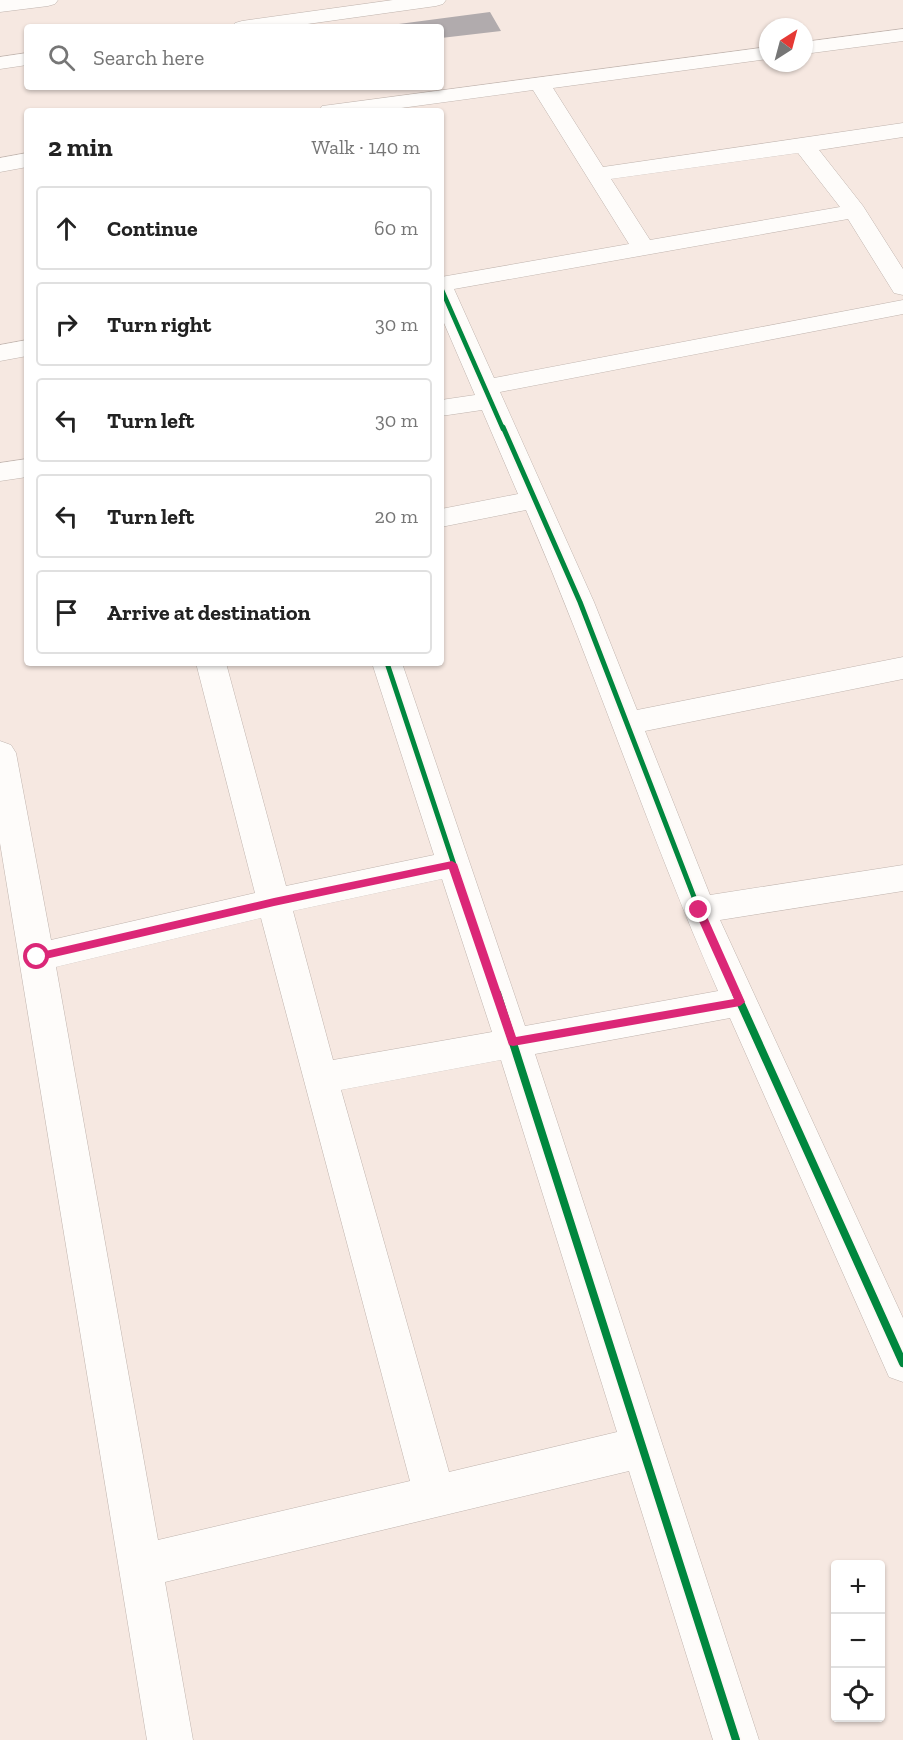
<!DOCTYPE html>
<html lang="en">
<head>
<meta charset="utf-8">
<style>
	body { margin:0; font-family:"Zilla Slab",serif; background:#f6f6f6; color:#222 }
	.controls { position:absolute; right:18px; bottom:18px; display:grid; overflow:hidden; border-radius:6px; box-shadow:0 2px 4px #0004 }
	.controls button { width:54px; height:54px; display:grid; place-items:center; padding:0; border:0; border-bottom:2px solid #e0e0e0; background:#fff; color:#222; font:30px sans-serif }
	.compass { position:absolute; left:759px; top:18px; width:54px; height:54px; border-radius:50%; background:#fff; box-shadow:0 2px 4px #0004; rotate:36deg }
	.stop { position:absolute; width:18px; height:18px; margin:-14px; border:4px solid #db2777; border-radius:50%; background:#fff }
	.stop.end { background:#db2777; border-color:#fff; box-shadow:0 2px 6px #0008 }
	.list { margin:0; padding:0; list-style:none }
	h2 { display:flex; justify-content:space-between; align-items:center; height:78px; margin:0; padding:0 24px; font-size:26px }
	h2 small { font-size:20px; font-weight:400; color:#767676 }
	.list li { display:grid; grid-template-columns:39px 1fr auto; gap:18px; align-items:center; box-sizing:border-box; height:84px; margin:0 12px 12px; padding:0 12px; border:2px solid #e0e0e0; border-radius:6px }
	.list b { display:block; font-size:22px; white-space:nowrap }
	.list em { font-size:20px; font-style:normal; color:#767676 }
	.icon { flex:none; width:33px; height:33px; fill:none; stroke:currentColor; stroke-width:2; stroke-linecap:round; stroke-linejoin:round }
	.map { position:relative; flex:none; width:903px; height:1740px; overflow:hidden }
	.search { position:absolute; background:#fff; box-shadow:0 2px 4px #0004; left:24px; top:24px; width:420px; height:66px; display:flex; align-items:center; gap:15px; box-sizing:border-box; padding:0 21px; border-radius:6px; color:#767676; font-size:22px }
	.panel { position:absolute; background:#fff; box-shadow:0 2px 4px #0004; left:24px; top:108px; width:420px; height:558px; border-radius:6px }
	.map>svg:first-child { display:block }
	.building { fill:#b1abad }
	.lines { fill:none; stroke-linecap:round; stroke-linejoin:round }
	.minor-casing { stroke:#c0b4ae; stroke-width:1 }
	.primary-casing { stroke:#c0b4ae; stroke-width:1 }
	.minor { fill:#fefcfa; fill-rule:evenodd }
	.primary { fill:#fefcfa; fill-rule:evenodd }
	.cycleway-far2-casing { stroke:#fdf7f4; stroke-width:7 }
	.cycleway-far1-casing { stroke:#fdf7f4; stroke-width:9 }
	.cycleway-casing { stroke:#fdf7f4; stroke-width:11 }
	.cycleway-far2 { stroke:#00873e; stroke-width:4.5 }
	.cycleway-far1 { stroke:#00873e; stroke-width:5 }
	.cycleway { stroke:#00873e; stroke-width:8 }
	.route { fill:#db2777 }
</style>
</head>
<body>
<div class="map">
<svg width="903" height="1740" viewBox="0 0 903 1740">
	<rect width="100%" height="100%" fill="#f6e8e1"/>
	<path class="building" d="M490 12 501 31 441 38V27H376Z"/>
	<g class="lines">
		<g class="minor-casing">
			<path id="minor" d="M393 0H446L443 4 436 6 286 27H232L235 23 242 21Z
				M903 29V41L804 54V42Z
				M768 47V59L553 88 603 167 903 123V137L819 150 863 206 903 269V295L894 293 848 219 454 289 494 378 903 300V314L500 392 594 602 637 710 903 657V679L645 731 710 895 903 865V891L720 920 903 1318V1382L889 1377 730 1018 535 1054 759 1740H713L629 1471 165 1582 193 1740H147L0 843V741L11 745 16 753 51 940 255 893 196 663H226L286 886 434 855 372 663H402L525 1026 718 991C648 833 595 669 526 510L441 527V509L518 494 482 410 441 416V400L475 395 441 316V277L629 244 533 90 379 111H319L322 106 330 105ZM798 153 840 207 650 240 611 179ZM442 879 492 1032 333 1060 293 911ZM261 918 410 1481 158 1540 56 967ZM501 1060 617 1432 449 1472 341 1090Z
				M27 53V65L0 69V57Z
				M27 153V167L0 172V158Z
				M27 340V356L0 361V345Z
				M27 459V477L0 481V463Z"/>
		</g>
		<g class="primary-casing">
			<path id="primary" d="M0 0H58L55 4 48 6 0 12Z"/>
		</g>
		<use href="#minor" class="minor"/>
		<use href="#primary" class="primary"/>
		<g class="cycleway-far2-casing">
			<path id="cycleway-far2" d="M441 288 503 429"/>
		</g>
		<g class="cycleway-far1-casing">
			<path id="cycleway-far1" d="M503 427 580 602 699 910 737 994
				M387 663 497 994"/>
		</g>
		<g class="cycleway-casing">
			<path id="cycleway" d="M497 993 736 1740
				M736 993 903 1363"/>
		</g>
		<use href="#cycleway-far2" class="cycleway-far2"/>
		<use href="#cycleway-far1" class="cycleway-far1"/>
		<use href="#cycleway" class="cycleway"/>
	</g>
	<path class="route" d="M452 861 457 864 516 1037 734 999 694 910 699 906 704 910 745 1002 740 1006 513 1046 509 1045 449 869 274 906 37 961 32 957 37 953 274 898Z"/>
</svg>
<div class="controls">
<button>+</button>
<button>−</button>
<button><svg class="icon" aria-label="locate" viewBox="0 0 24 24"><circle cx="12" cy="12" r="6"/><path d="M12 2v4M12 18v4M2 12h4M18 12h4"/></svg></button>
</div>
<svg class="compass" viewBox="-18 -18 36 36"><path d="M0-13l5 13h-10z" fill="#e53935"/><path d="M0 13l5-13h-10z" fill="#767676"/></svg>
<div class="stop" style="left:37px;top:957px"></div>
<div class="stop end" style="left:699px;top:910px"></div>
<div class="search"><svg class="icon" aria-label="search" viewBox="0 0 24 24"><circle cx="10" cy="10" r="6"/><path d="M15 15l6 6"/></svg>Search here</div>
<section class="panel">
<h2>2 min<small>Walk · 140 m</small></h2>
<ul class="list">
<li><svg class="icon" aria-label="ahead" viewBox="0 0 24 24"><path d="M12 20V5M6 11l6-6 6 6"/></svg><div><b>Continue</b></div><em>60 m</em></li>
<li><svg class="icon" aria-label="right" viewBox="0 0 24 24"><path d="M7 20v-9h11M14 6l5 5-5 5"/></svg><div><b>Turn right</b></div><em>30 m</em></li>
<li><svg class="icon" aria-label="left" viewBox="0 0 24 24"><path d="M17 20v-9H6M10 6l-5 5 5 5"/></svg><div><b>Turn left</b></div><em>30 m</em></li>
<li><svg class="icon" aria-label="left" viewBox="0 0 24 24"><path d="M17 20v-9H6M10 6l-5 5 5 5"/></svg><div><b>Turn left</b></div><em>20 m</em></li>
<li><svg class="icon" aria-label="arrive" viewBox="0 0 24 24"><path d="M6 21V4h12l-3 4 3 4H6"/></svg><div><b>Arrive at destination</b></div></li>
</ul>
</section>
</div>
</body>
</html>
